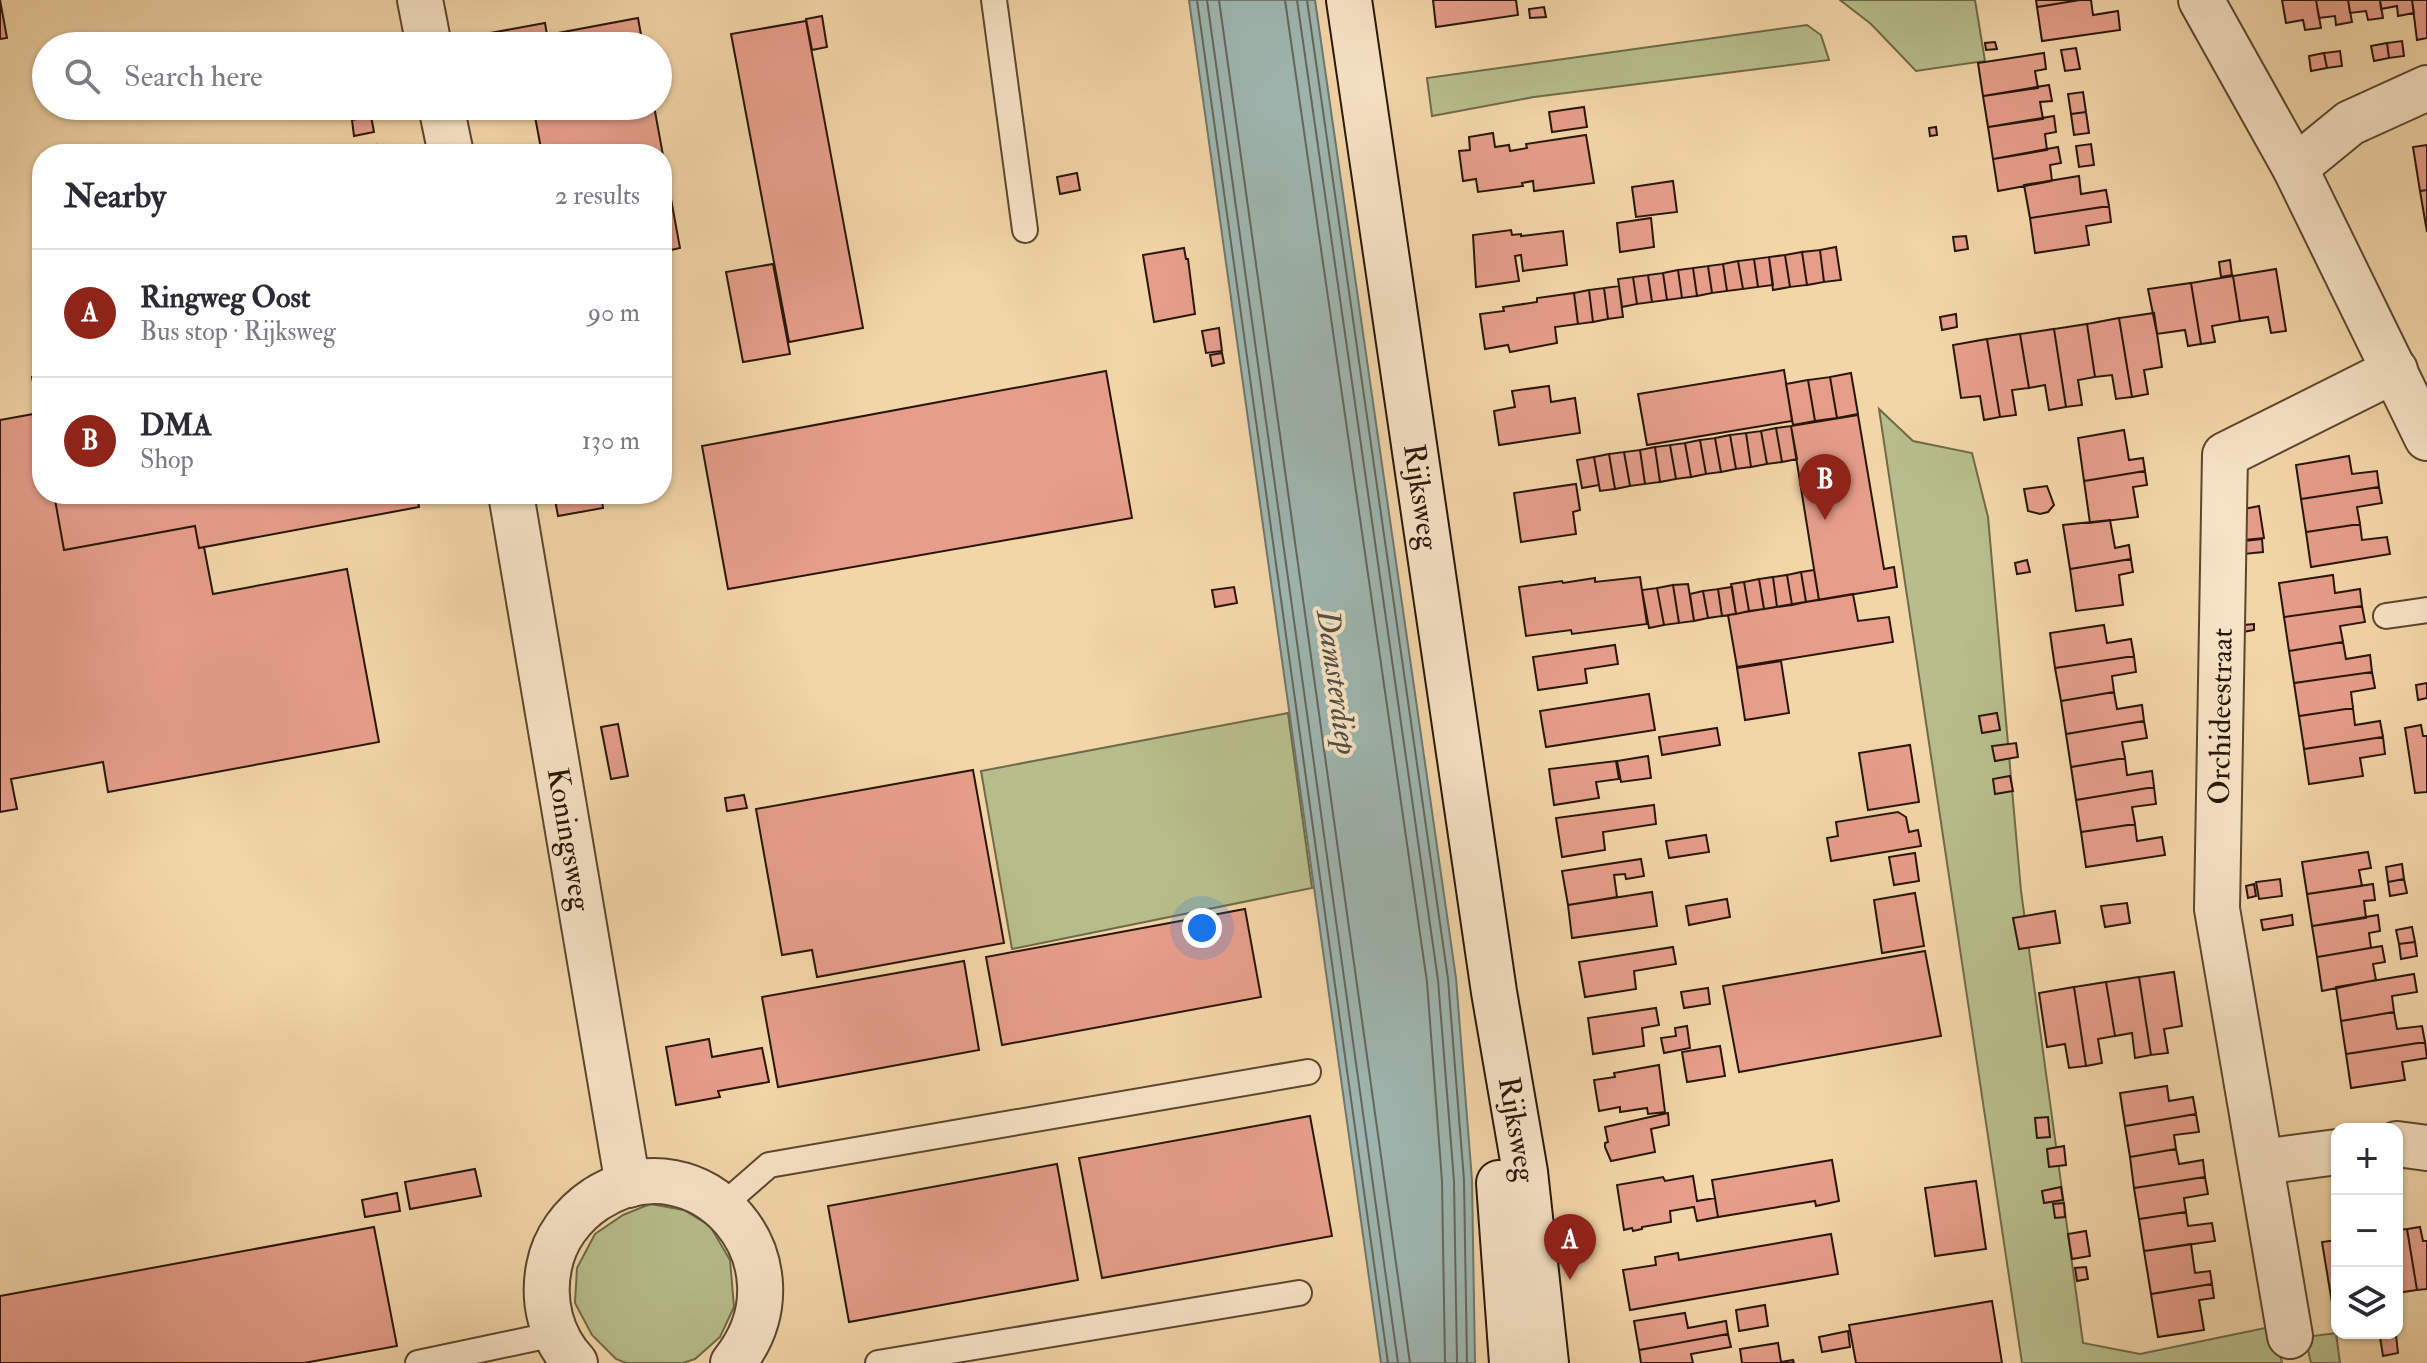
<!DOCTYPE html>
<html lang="en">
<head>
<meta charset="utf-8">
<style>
	body { margin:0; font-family:"IM FELL Double Pica",serif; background:#f7f7f7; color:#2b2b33 }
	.controls { position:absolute; right:24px; bottom:24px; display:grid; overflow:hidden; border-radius:16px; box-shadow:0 2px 6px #0004 }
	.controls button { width:72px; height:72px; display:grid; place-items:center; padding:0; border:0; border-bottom:2px solid #e1e1e2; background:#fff; color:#2b2b33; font:40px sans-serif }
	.you { position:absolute; left:1202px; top:928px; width:28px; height:28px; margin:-20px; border:6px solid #fff; border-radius:50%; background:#1a73e8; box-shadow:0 0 0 12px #1a73e833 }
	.badge { display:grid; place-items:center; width:52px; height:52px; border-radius:50%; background:#8f2418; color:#fff; font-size:26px; font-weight:700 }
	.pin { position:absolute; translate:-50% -66px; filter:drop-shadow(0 2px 4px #0008) }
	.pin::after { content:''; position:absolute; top:42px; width:28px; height:24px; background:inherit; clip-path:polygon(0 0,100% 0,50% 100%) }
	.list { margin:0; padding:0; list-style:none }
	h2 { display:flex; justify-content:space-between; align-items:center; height:104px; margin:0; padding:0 32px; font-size:34px }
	h2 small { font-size:26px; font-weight:400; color:#7c7c81 }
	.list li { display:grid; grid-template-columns:52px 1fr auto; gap:24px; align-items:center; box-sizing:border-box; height:128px; padding:0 32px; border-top:2px solid #e1e1e2 }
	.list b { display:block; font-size:30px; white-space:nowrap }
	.list p { margin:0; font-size:26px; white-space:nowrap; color:#7c7c81 }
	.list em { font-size:26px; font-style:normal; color:#7c7c81 }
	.icon { flex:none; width:44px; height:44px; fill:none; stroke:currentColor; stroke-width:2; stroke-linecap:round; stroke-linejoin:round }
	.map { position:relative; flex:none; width:2427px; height:1363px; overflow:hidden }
	.search { position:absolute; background:#fff; box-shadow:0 2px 6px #0004; left:32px; top:32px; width:640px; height:88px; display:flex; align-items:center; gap:20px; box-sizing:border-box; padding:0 28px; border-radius:44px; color:#7c7c81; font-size:30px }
	.panel { position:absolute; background:#fff; box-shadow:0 2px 6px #0004; left:32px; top:144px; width:640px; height:360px; border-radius:32px }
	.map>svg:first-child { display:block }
	.green { fill:#b7be8b; stroke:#706a4a; stroke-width:2 }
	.water { fill:#9eb7b1; stroke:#6f776d; stroke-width:2 }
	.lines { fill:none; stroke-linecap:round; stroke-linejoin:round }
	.shore { stroke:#64665c; stroke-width:2 }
	.building { fill:#e69e8a; stroke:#291608; stroke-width:2 }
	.lane-casing { stroke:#5c4630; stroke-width:28 }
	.street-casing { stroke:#5c4630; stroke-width:48 }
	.secondary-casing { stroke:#291608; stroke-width:48 }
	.lane { stroke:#f7e4c6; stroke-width:24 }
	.street { stroke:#f7e4c6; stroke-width:44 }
	.secondary { stroke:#f7e4c6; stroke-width:44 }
	.labels { text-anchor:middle; stroke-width:8; stroke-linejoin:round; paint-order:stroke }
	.street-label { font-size:30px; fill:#291608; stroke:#f7e4c6 }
	.water-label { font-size:32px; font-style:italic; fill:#524e43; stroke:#f7e4c6 }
</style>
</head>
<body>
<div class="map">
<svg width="2427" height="1363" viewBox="0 0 2427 1363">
	<rect width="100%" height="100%" fill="#f3d6a8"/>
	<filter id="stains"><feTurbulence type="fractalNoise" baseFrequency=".0025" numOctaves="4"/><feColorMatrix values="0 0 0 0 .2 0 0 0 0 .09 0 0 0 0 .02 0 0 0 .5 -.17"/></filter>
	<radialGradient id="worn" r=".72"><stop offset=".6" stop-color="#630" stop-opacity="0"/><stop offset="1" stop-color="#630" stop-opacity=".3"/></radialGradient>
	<path class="green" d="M1840 0H1975L1985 61 1916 71 1871 24Z
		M1807 25 1821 35 1829 60 1534 97 1432 116 1427 78Z
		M1879 409 1913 441 1972 453 1988 517 2021 891 2083 1343 2140 1354 2275 1326 2282 1363H2022Z
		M1288 713 1312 888 1012 949 981 771Z
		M650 1204 684 1210 710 1226 730 1260 734 1307 720 1337 695 1359 683 1363H626L616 1359 592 1335 575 1303 577 1268 595 1234 623 1215Z
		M2336 1333 2340 1363H2311L2305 1337Z"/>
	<path class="water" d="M1189 0H1315L1456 978 1472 1180 1475 1363H1381Z"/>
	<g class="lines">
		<path class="shore" d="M1197 0 1388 1363
			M1207 0 1398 1363
			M1219 0 1410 1363
			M1285 0 1427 982 1442 1181 1445 1363
			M1297 0 1438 980 1454 1181 1457 1363
			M1307 0 1448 979 1464 1180 1467 1363"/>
	</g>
	<path class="building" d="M0 0 7 38 0 39Z
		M1433 0H1516L1518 15 1436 27Z
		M2036 0H2080L2037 7Z
		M2080 0H2091L2093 15 2118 11 2120 30 2042 41 2037 7Z
		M2282 0H2316L2321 28 2305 30 2303 20 2286 23Z
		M2316 0H2348L2352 22 2336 25 2335 16 2319 18Z
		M2348 0H2380L2383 18 2368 20 2366 11 2350 13Z
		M2380 0H2412L2414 13 2398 16 2397 6 2381 9Z
		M2412 0H2427V38L2417 40Z
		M1544 7 1546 17 1530 18 1529 9Z
		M822 16 827 47 812 50 806 19Z
		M638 18 643 46H492L490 33 545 23 547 35Z
		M806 21 863 328 789 342 731 34Z
		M2402 41 2404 56 2389 58 2387 43Z
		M1995 42 1997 49 1986 50 1985 43Z
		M2387 43 2389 58 2374 61 2371 46Z
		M2076 48 2080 69 2065 71 2061 50Z
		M2340 51 2342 66 2327 68 2324 53Z
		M2044 53 2046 69 2035 71 2038 88 1983 96 1978 63Z
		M2324 53 2327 68 2311 71 2309 56Z
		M2049 85 2052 101 2040 102 2043 119 1988 127 1983 96Z
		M2083 92 2086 112 2071 114 2068 94Z
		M533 106H654L680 248 662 252V154H542Z
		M1584 107 1587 127 1552 132 1549 112Z
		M2086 112 2089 133 2074 135 2071 114Z
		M371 116 374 132 354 136 352 120Z
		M2054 116 2056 132 2045 134 2047 150 1993 159 1988 127Z
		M1936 127 1937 135 1930 136 1929 128Z
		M1493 133 1495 147 1509 145 1510 151 1527 148 1526 144 1586 135 1594 183 1534 191 1533 181 1522 183 1523 186 1478 192 1476 179 1463 181 1459 151 1470 150 1469 137Z
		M2091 144 2094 165 2079 167 2076 146Z
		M376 145 378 154H325Z
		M2427 145V190L2420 191 2413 147Z
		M2058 147 2061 163 2050 165 2052 181 1998 191 1993 159Z
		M1077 173 1080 190 1060 194 1057 177Z
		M2079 176 2081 194 2106 190 2109 206 2030 218 2024 185Z
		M1673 181 1677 212 1636 217 1632 187Z
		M2427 190V232L2420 191Z
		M2109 206 2111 222 2086 226 2089 245 2035 253 2030 218Z
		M1651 218 1654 247 1620 252 1617 223Z
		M1511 230 1512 235 1521 234V236L1563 231 1567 265 1523 271 1521 255 1515 256 1519 281 1476 287 1473 235Z
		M1966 236 1968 249 1955 251 1953 237Z
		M1836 247 1841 280 1824 282 1820 250Z
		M1184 248 1186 259H1188L1195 314 1154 322 1143 255Z
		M1820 250 1824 282 1807 285 1802 252Z
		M1802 252 1807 285 1790 287 1785 255Z
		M1785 255 1790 287 1773 290 1769 257Z
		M1769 257 1773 285 1758 287 1754 259Z
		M1754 259 1758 287 1743 289 1738 261Z
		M2230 260 2232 275 2221 277 2219 262Z
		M1738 261 1743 289 1727 291 1723 264Z
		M773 264 790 354 743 362 726 272Z
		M1723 264 1727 291 1712 293 1708 266Z
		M1708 266 1712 293 1697 296 1693 268Z
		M1693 268 1697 296 1682 298 1678 270Z
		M2276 269 2286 331 2271 333 2268 317 2240 321 2233 276Z
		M1678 270 1682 298 1667 300 1663 273Z
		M1663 273 1667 300 1652 302 1648 275Z
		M1648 275 1652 302 1637 304 1633 277Z
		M2233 276 2240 321 2212 326 2215 342 2201 344 2191 283Z
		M1633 277 1637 304 1622 307 1618 279Z
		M2191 283 2201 344 2188 346 2185 330 2157 334 2148 289Z
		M1619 286 1623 317 1608 319 1604 288Z
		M1604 288 1608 319 1593 322 1589 290Z
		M1589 290 1593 322 1578 324 1574 293Z
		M1574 293 1578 324 1555 327 1557 343 1510 352 1508 345 1485 349 1480 314 1504 311 1503 307 1537 302V298Z
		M2154 313 2162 367 2144 370 2148 394 2132 397 2119 318Z
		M1956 314 1957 327 1942 330 1940 317Z
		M2119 318 2132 397 2116 399 2112 375 2095 377 2087 324Z
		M2087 324 2095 377 2078 380 2082 405 2066 407 2054 329Z
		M1219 328 1222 351 1206 353 1202 331Z
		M2054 329 2066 407 2049 410 2045 385 2029 388 2020 334Z
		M2020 334 2029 388 2012 390 2016 415 2000 417 1987 339Z
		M1987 339 2000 417 1984 420 1980 396 1961 398 1953 345Z
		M1222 353 1224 363 1212 366 1210 355Z
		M1784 370 1792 421 1647 445 1638 394Z
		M1106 371 1132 518 728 589 702 446Z
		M1851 373 1858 414 1837 418 1830 377Z
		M42 375V428L32 377Z
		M1830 377 1837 418 1815 421 1808 380Z
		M1808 380 1815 421 1793 425 1786 384Z
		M1549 386 1551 402 1575 398 1580 433 1499 445 1494 411 1515 407 1512 391Z
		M39 413 42 428V494H54L64 550 195 526 199 548 204 547 213 594 347 569 379 742 108 792 103 762 11 779 17 809 0 812V420Z
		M1858 415 1884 569 1894 567 1897 587 1819 600 1791 426Z
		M1791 426 1797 459 1782 462 1776 428Z
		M1776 428 1782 462 1767 464 1761 431Z
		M2124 430 2129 460 2143 458 2145 471 2084 481 2078 438Z
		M1761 431 1767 464 1751 467 1746 433Z
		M1746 433 1751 467 1736 469 1730 435Z
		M1730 435 1736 469 1721 472 1715 438Z
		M1715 438 1721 472 1706 474 1700 440Z
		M1700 440 1706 474 1691 477 1685 443Z
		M1685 443 1691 477 1676 479 1670 445Z
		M1670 445 1676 479 1660 482 1655 447Z
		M1655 447 1660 482 1645 484 1640 450Z
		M1640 450 1645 484 1630 486 1624 452Z
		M1624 452 1630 486 1615 489 1609 454Z
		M1609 454 1615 489 1600 491 1594 457Z
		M2349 456 2352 474 2377 471 2379 487 2301 499 2296 465Z
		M1594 457 1599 485 1582 488 1577 460Z
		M2145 471 2147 485 2133 487 2138 517 2090 523 2084 481Z
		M1576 484 1580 510 1573 512 1576 534 1521 542 1514 493Z
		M2047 486 2054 505 2048 512 2040 514 2028 511 2024 489Z
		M2379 487 2382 503 2357 507 2360 524 2306 532 2301 499Z
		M54 494H417L419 507 199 548 195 526 64 550Z
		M554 494H601L603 508 558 516Z
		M2259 506 2264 538 2244 540V509Z
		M2110 520 2115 548 2129 545 2131 559 2070 569 2063 525Z
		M2360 524 2362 540 2387 537 2390 554 2311 567 2306 532Z
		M2262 539 2263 552 2244 554V541Z
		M2131 559 2133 572 2119 575 2123 605 2076 611 2070 569Z
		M2027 560 2030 572 2017 574 2015 563Z
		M1814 570 1819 600 1806 602 1801 572Z
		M1801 572 1806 602 1792 605 1787 575Z
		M1787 575 1792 605 1777 607 1773 577Z
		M2333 575 2335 593 2360 589 2362 606 2284 617 2279 583Z
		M1640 577 1647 624 1572 634 1571 630 1526 636 1519 587 1562 581 1563 583 1595 578V582Z
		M1773 577 1777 607 1764 609 1759 579Z
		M1759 579 1764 609 1749 611 1744 582Z
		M1744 582 1749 611 1736 614 1731 584Z
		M1688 584 1694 621 1679 623 1673 585Z
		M1673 585 1679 623 1664 625 1657 588Z
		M1234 587 1237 603 1215 607 1212 590Z
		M1732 587 1736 614 1722 616 1718 589Z
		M1657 588 1664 625 1649 628 1642 590Z
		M1718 589 1722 616 1708 618 1703 591Z
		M1703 591 1708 618 1694 621 1690 594Z
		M1853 594 1858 621 1889 617 1893 642 1737 667 1728 615Z
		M2362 606 2365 622 2340 626 2343 642 2289 651 2284 617Z
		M2254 624V630L2243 632V625Z
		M2104 625 2107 643 2131 639 2134 656 2055 668 2050 633Z
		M2343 642 2346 659 2370 655 2372 672 2294 683 2289 651Z
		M1615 645 1618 664 1585 669 1587 683 1538 690 1533 657Z
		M2134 656 2136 672 2112 676 2114 692 2061 701 2055 668Z
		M1781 661 1789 713 1745 720 1737 668Z
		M2372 672 2375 688 2351 692 2353 708 2299 716 2294 683Z
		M2427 683V698L2418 700 2416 685Z
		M2114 692 2117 709 2142 705 2144 721 2066 734 2061 701Z
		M1649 694 1655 730 1546 747 1540 711Z
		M2353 708 2355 725 2380 721 2383 737 2304 749 2299 716Z
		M1997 713 2000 730 1982 733 1979 716Z
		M2144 721 2147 738 2122 742 2125 758 2071 767 2066 734Z
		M618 724 628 776 611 779 601 727Z
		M2421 725 2423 736H2427V792L2415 793 2405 728Z
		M1717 728 1720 745 1662 755 1659 737Z
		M2383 737 2385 754 2360 758 2363 776 2309 784 2304 749Z
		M2016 743 2018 757 1995 761 1992 746Z
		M1910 745 1919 802 1868 810 1859 753Z
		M1648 756 1651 778 1621 782 1617 761Z
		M2125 758 2127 775 2152 771 2154 787 2076 800 2071 767Z
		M1616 761 1619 779 1596 782 1599 798 1554 805 1549 769Z
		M973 770 1004 943 817 977 812 950 782 955 756 809Z
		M2010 776 2013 791 1995 794 1993 779Z
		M2154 787 2156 804 2132 807 2135 824 2081 832 2076 800Z
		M744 795 747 808 727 811 725 798Z
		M1654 805 1656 824 1603 832 1605 850 1562 857 1556 818Z
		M1898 812 1906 817 1909 832 1918 830 1921 846 1831 861 1827 838 1838 836 1836 822Z
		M2135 824 2137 841 2162 837 2165 855 2086 867 2081 832Z
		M1706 835 1709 852 1669 858 1666 841Z
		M2368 852 2371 868 2359 870 2362 886 2307 894 2302 862Z
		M1915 853 1919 881 1894 885 1889 857Z
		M1641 859 1644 876 1626 879 1625 874 1614 875 1617 897 1568 905 1562 871Z
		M2402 864 2404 879 2388 882 2386 867Z
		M2280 879 2282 896 2259 899 2256 882Z
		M2404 879 2407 893 2390 896 2388 882Z
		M2254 884 2256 896 2248 898 2246 886Z
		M2373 884 2375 900 2364 901 2366 918 2312 926 2307 894Z
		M1652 892 1657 926 1572 938 1568 905Z
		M1915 893 1924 946 1882 953 1874 900Z
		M1727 899 1730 917 1689 925 1686 906Z
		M2127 903 2130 923 2105 927 2101 906Z
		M1245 909 1261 997 1002 1045 986 957Z
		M2055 911 2060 943 2019 949 2013 918Z
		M2292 915 2293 925 2263 930 2261 920Z
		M2378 915 2380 931 2369 933 2371 948 2317 957 2312 926Z
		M2412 927 2415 942 2399 944 2396 930Z
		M2415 942 2417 956 2401 959 2399 944Z
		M2382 946 2385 962 2373 964 2376 980 2322 991 2317 957Z
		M1673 947 1676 964 1634 971 1636 989 1585 997 1579 962Z
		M1925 951 1941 1036 1739 1072 1723 986Z
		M964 961 979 1050 778 1087 762 997Z
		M2174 972 2182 1026 2164 1029 2168 1053 2151 1055 2139 977Z
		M2414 974 2417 992 2392 996 2394 1012 2341 1021 2336 987Z
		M2139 977 2151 1055 2135 1058 2132 1033 2115 1036 2106 982Z
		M2106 982 2115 1036 2098 1039 2102 1063 2086 1066 2074 987Z
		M2074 987 2086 1066 2069 1068 2065 1044 2047 1047 2039 993Z
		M1708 988 1710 1004 1684 1008 1681 992Z
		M1656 1008 1659 1025 1642 1028 1644 1046 1593 1054 1588 1018Z
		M2394 1012 2397 1029 2422 1026 2425 1042 2346 1054 2341 1021Z
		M1687 1026 1690 1048 1664 1053 1661 1038 1676 1036 1675 1028Z
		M709 1039 712 1057 762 1048 769 1082 718 1091 720 1097 676 1105 666 1047Z
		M2425 1042 2427 1058 2402 1062 2405 1080 2351 1088 2346 1054Z
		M1720 1046 1725 1076 1687 1082 1682 1052Z
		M1659 1065 1665 1112 1648 1114 1647 1108 1620 1112V1107L1599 1111 1594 1080 1615 1077 1614 1073Z
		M2167 1086 2169 1101 2193 1097 2196 1114 2125 1126 2120 1093Z
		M1668 1113 1669 1125 1651 1129 1655 1152 1611 1161 1605 1147V1143L1608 1142 1605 1127Z
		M2196 1114 2199 1132 2174 1135 2176 1149 2130 1157 2125 1126Z
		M1310 1116 1332 1236 1102 1278 1079 1158Z
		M2048 1117 2050 1137 2037 1138 2035 1118Z
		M2064 1146 2066 1165 2049 1167 2047 1149Z
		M2176 1149 2179 1164 2203 1160 2205 1177 2134 1188 2130 1157Z
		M1832 1160 1839 1201 1816 1206 1815 1201 1718 1217 1712 1180Z
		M1057 1164 1078 1280 849 1322 828 1206Z
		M475 1169 481 1196 410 1209 405 1182Z
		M1693 1176 1697 1201 1715 1198 1718 1217 1697 1221 1694 1207 1670 1211 1671 1222 1642 1227V1229L1633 1231 1632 1228 1624 1230 1617 1185 1663 1177 1665 1181Z
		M2205 1177 2208 1194 2184 1198 2186 1212 2139 1219 2134 1188Z
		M1976 1181 1986 1249 1935 1256 1925 1188Z
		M2061 1187 2063 1200 2044 1203 2042 1191Z
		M397 1193 400 1211 365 1217 362 1200Z
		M2064 1203 2065 1217 2055 1218 2053 1204Z
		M2186 1212 2188 1226 2212 1223 2215 1241 2144 1251 2139 1219Z
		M374 1227 397 1346 304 1363H0V1296Z
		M2420 1227 2423 1241H2427V1289L2417 1290 2407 1229Z
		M2407 1229 2417 1290 2397 1293V1230Z
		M2086 1231 2090 1256 2072 1259 2068 1234Z
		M1831 1234 1838 1274 1630 1310 1623 1270 1656 1265 1655 1257 1678 1253 1679 1260Z
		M2337 1240V1302L2332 1303 2322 1242Z
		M2191 1244 2195 1273 2210 1271 2212 1284 2151 1294 2144 1251Z
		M2086 1267 2088 1279 2077 1281 2075 1268Z
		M2212 1284 2214 1298 2199 1300 2204 1330 2158 1337 2151 1294Z
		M1992 1301 2002 1363H1856L1849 1325Z
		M1765 1305 1768 1326 1739 1331 1736 1310Z
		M1685 1313 1688 1328 1726 1321 1728 1334 1639 1350 1634 1321Z
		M1848 1331 1850 1347 1822 1352 1819 1337Z
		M1728 1334 1731 1347 1691 1354 1693 1363H1641L1639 1350Z
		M2396 1335 2398 1353 2383 1356 2380 1337Z
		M1778 1343 1781 1362 1793 1360 1794 1363H1742L1740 1349Z"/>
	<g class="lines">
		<g class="lane-casing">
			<path id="lane" d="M994 0 1025 230
				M2386 616 2427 610
				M722 1206 769 1165 1308 1072
				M418 1363 555 1334
				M878 1363 1299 1293"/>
		</g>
		<g class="street-casing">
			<g id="street">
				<path d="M420 0 429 46"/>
				<path d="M2201 0 2295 168 2427 438"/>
				<path d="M441 106 451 154"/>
				<path d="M2295 168 2350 123 2427 88"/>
				<path id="s1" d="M511 494 628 1185"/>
				<path d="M2397 1144 2427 1148"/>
				<path d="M2262 1162 2337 1152"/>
				<path id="s2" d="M2290 1336 2217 909 2225 455 2395 370"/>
				<path d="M575 1363C551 1337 542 1302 549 1267 554 1239 572 1215 596 1199 701 1133 813 1264 733 1363"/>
			</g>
		</g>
		<g class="secondary-casing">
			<g id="secondary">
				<path id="s3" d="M1349 0 1494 992 1525 1172 1546 1363"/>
				<path d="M1499 1183 1512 1363"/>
			</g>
		</g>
		<use href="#lane" class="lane"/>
		<use href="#street" class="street"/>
		<use href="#secondary" class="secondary"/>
	</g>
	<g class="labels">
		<g class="street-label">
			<text dy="10" stroke="none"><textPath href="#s3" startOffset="502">Rijksweg</textPath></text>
			<text dy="10" stroke="none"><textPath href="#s2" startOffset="626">Orchideestraat</textPath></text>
			<text dy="10" stroke="none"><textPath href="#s1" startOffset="350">Koningsweg</textPath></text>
			<text dy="10" stroke="none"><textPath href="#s3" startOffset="1142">Rijksweg</textPath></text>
		</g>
		<g class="water-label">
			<text transform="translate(1338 682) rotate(82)" y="11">Damsterdiep</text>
		</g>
	</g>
	<rect width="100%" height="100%" filter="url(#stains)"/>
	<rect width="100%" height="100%" fill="url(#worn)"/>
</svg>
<div class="controls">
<button>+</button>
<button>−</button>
<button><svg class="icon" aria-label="layers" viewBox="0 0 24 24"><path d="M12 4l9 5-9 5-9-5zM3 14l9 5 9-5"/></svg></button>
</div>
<div class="you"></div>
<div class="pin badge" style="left:1570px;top:1280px">A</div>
<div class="pin badge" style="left:1825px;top:520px">B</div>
<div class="search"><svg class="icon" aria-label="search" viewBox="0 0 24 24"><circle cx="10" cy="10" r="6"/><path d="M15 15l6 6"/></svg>Search here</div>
<section class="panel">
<h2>Nearby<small>2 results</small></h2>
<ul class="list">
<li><span class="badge">A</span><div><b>Ringweg Oost</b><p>Bus stop · Rijksweg</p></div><em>90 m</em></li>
<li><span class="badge">B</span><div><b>DMA</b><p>Shop</p></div><em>130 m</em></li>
</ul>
</section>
</div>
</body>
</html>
